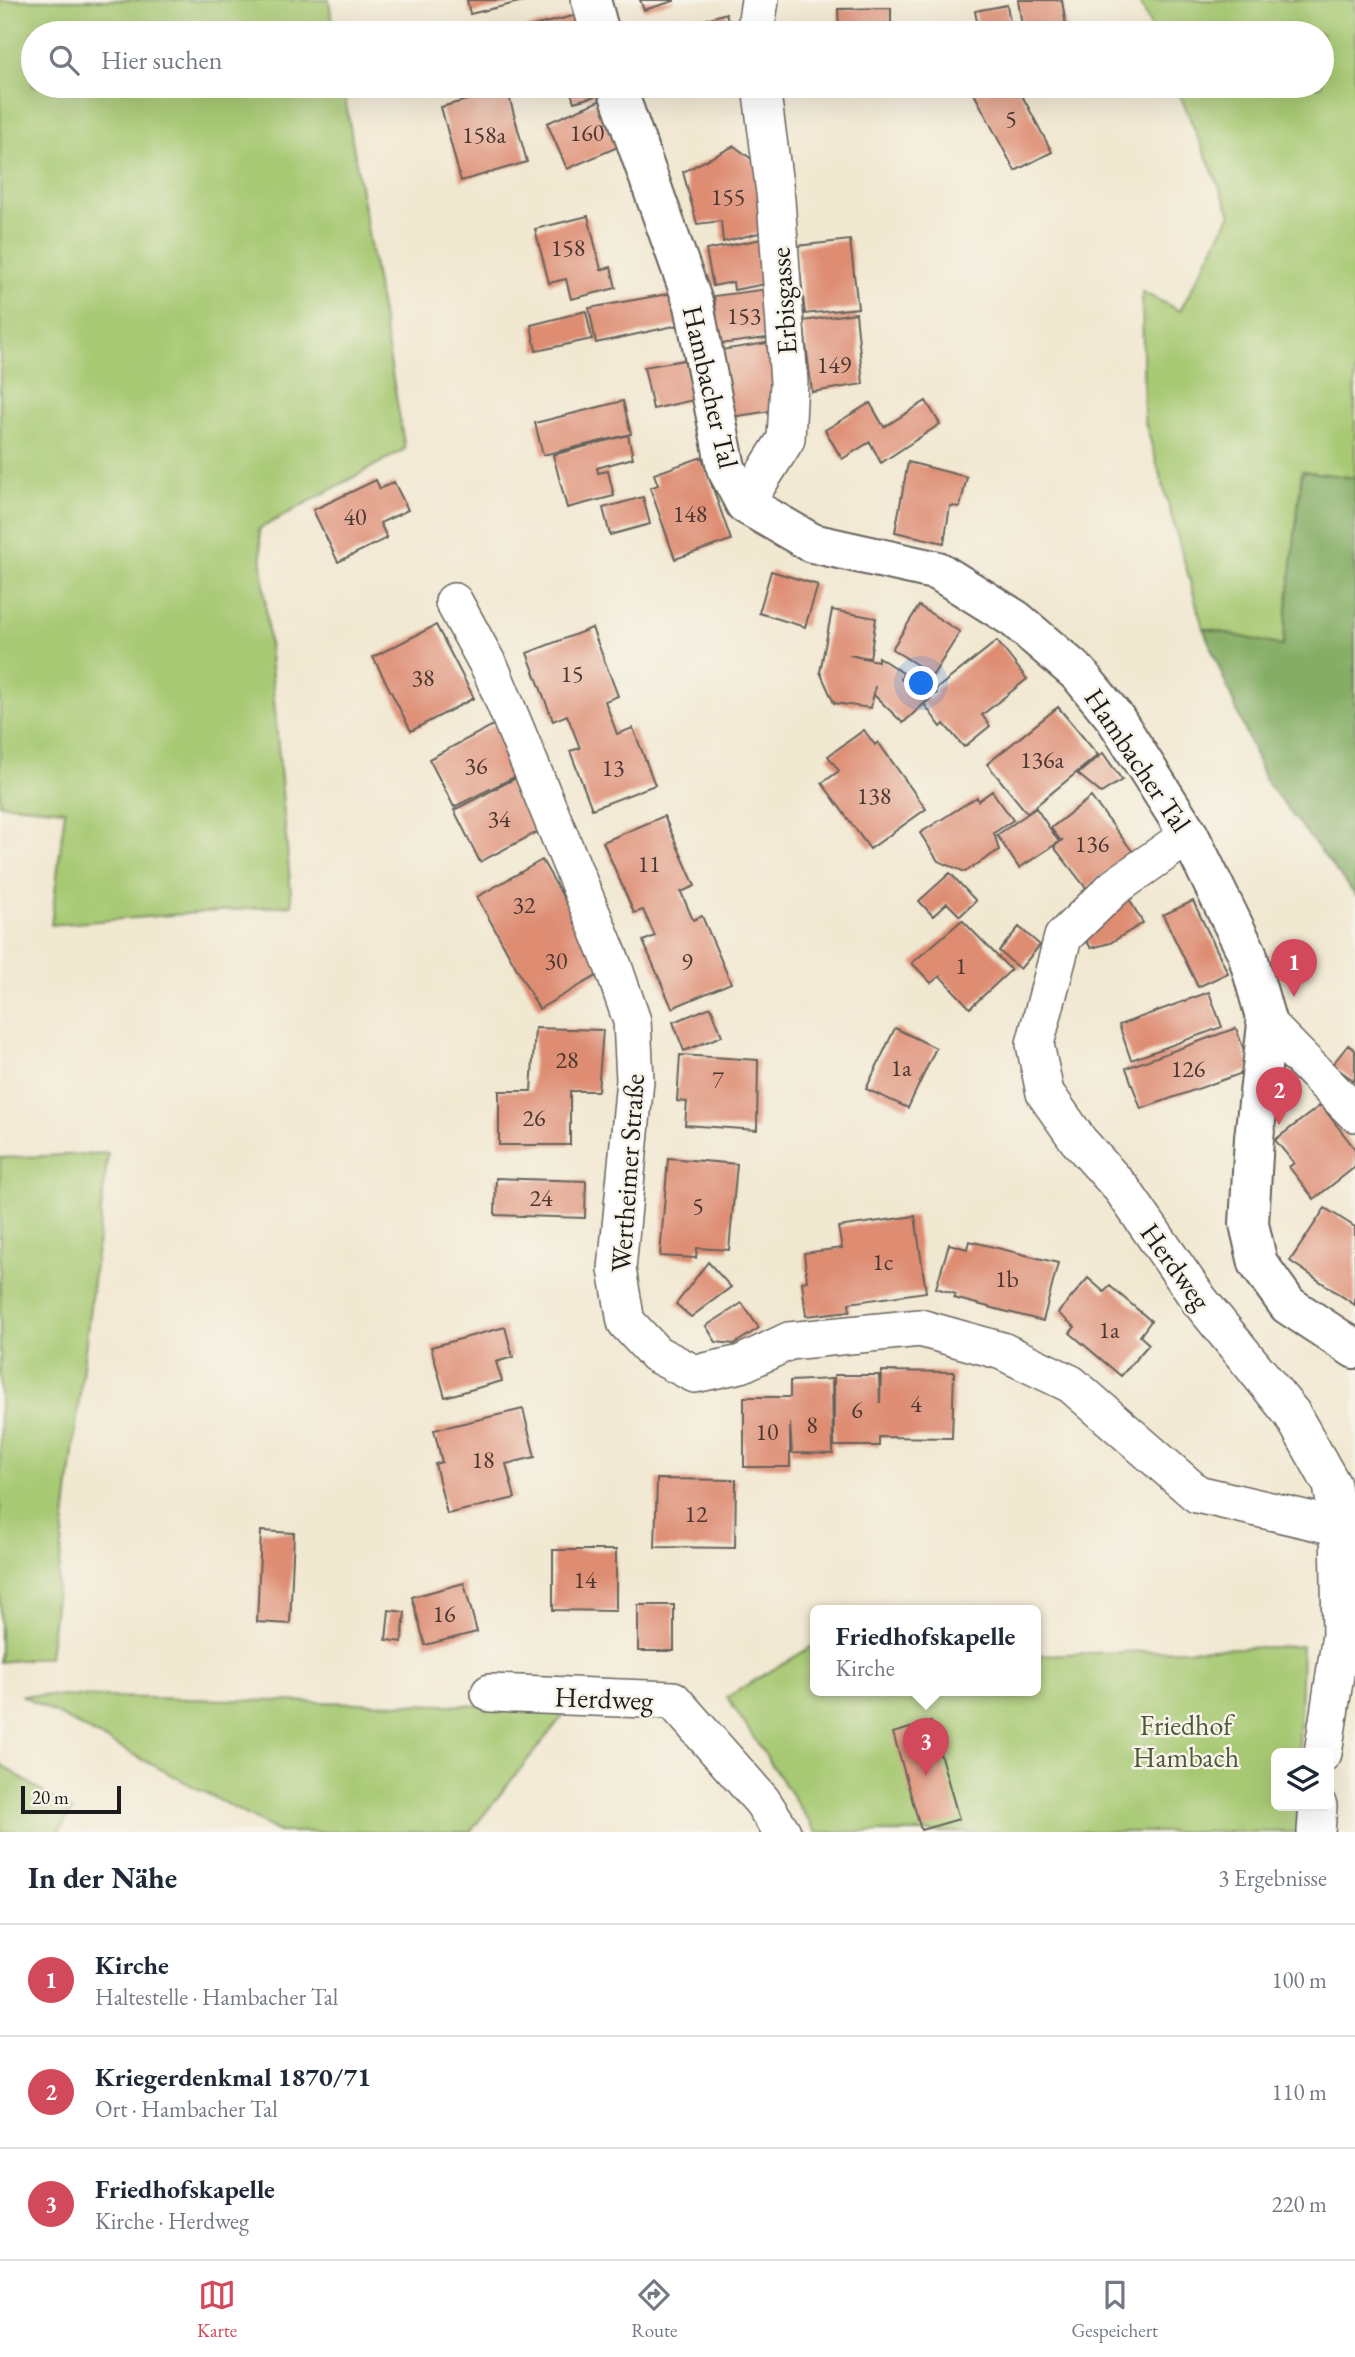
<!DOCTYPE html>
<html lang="de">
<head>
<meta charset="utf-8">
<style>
	body { margin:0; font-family:"EB Garamond",serif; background:#f2f2f3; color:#1f2937 }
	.controls { position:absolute; right:21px; bottom:21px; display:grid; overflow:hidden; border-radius:10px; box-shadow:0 7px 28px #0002 }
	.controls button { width:63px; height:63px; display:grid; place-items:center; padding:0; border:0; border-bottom:2px solid #e0e1e3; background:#fff; color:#1f2937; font:35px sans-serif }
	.scale { position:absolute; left:21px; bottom:18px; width:100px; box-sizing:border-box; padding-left:7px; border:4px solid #1c1c1c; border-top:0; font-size:19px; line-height:24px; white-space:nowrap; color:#1c1c1c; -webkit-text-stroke:5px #f7f3e8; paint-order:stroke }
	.you { position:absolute; left:922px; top:684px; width:24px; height:24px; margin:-18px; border:5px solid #fff; border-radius:50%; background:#1a73e8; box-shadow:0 0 0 10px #1a73e833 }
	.badge { display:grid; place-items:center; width:46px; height:46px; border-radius:50%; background:#d1495b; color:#fff; font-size:23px; font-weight:700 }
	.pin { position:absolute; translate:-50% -58px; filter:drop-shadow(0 2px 4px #0008) }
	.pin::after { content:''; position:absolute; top:37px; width:24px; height:21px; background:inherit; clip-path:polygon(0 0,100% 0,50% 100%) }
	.popup { position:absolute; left:810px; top:1605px; width:231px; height:91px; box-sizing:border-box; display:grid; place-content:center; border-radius:10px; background:#fff; filter:drop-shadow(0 2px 5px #0005); font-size:23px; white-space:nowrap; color:#747a83 }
	.popup b { font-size:26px; color:#1f2937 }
	.popup::after { content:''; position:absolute; left:50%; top:100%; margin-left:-14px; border:14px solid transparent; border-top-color:#fff }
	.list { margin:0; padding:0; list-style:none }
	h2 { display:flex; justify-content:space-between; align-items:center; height:91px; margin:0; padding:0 28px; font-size:30px }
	h2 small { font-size:23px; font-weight:400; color:#747a83 }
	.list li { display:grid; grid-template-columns:46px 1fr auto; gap:21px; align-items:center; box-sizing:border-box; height:112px; padding:0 28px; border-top:2px solid #e0e1e3 }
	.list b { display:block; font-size:26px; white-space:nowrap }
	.list p { margin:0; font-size:23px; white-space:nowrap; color:#747a83 }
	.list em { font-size:23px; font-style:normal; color:#747a83 }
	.icon { flex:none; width:38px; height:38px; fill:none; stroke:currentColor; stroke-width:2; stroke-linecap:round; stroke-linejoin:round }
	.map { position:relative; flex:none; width:1355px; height:1832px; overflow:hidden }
	.search { position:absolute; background:#fff; box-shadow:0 7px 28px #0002; left:21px; right:21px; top:21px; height:77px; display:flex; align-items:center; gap:18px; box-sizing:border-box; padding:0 24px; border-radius:38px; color:#747a83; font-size:26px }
	.sheet { height:427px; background:#fff }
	nav { display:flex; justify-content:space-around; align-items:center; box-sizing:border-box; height:98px; border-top:2px solid #e0e1e3; background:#fff; font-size:19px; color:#747a83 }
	nav a { display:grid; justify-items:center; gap:4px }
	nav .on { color:#d1495b }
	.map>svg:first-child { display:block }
	.green { fill:#a7c973; stroke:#627248; stroke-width:2 }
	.forest { fill:#85ad65; stroke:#506440; stroke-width:2 }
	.building { fill:#de8d73 }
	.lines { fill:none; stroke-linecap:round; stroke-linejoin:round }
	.minor-casing { stroke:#67635b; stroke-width:40 }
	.tertiary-casing { stroke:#67635b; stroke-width:42 }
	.minor { stroke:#fff; stroke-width:37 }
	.tertiary { stroke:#fff; stroke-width:38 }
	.labels { text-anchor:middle; stroke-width:5; stroke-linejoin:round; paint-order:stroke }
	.number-label { font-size:24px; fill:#4c3832 }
	.street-label { font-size:28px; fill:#1c1c1c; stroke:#f7f3e8 }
	.park-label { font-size:28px; fill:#4d593a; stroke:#f7f3e8 }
</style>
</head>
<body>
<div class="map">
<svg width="1355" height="1832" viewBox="0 0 1355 1832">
	<rect width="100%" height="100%" fill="#f7f3e8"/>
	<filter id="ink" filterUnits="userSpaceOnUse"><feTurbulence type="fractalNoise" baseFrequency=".0143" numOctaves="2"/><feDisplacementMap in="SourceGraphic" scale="14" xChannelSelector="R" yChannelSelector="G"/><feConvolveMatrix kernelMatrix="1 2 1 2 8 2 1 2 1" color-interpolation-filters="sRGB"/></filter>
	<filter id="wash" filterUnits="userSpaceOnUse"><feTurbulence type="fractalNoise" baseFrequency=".00686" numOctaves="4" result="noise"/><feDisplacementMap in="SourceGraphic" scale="28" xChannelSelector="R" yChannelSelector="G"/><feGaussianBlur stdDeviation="1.57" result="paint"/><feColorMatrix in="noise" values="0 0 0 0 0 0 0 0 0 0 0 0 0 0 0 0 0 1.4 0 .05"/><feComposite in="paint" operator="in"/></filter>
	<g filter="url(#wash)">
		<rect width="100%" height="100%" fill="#f1e8d1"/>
		<path class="green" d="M0 0H329L334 33H33V86H343L405 449 259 529 292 905 51 925 65 810 0 804Z
			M1139 0H1355V478L1302 471 1283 647 1203 628 1144 418 1142 292 1180 311 1231 214 1176 86H1322V33H1153Z
			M108 1153 49 1657 0 1662V1158Z
			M816 1644V1690H1036V1655L1302 1646 1299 1753H1276V1806H1298L1297 1832H816L727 1697Z
			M21 1695 486 1706 578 1697 470 1832H279Z
			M0 1764 72 1811 58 1832H0Z"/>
		<path class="forest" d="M1302 471 1355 478V895L1265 780 1203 628 1283 646Z"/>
		<g id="blocks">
			<path class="building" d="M467 0H524V1L470 14Z
				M640 0H674V1L644 10Z
				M1018 0H1062L1067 33H1023Z
				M1007 5 1012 33H979L975 11Z
				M891 8V26L912 25V33H839L838 9Z
				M585 13 590 33H509V32Z
				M726 13 731 33H663Z
				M569 86H600L603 94 574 102Z
				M970 86H1017L1052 152 1015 171Z
				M507 89 527 162 461 181 441 107Z
				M606 98 627 143 567 169 547 123Z
				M734 146 765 169 767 231 723 242 721 221 697 224 683 172Z
				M588 216 601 270 611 267 616 288 571 299 566 279 549 283 535 229Z
				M767 238 776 282 734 290 733 282 713 286 706 250Z
				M850 240 858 308 805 314 797 246Z
				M768 289 775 337 720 344 714 296Z
				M673 293 679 325 596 343 589 308Z
				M586 311 592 339 536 351 531 325Z
				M856 313 863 384 812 392 803 321Z
				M773 342 783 409 731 417 721 350Z
				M690 359 698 399 653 409 644 367Z
				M623 401 631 434 543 455 535 423Z
				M926 401 940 424 881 463 870 442 842 459 825 430 870 403 884 427Z
				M628 435 633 458 597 468 598 473 608 471 614 496 567 508 553 455Z
				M702 457 731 540 675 559 650 488 658 485 654 474Z
				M908 462 967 477 960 507 950 506 944 543 895 532Z
				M376 480 380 489 394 482 408 510 380 523 387 538 338 562 313 510Z
				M643 497 650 524 610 535 603 508Z
				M771 571 818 585 805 627 759 613Z
				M919 606 960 632 933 675 892 649Z
				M832 610 876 618 870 658 849 655 878 661V657L903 673 901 679 929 699 903 723 874 695 875 686 871 708 834 703 820 672Z
				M436 625 474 698 411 731 373 657Z
				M592 628 618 696 605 701 617 734 633 728 655 785 592 809 570 751 580 748 567 715 553 721 527 653Z
				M997 641 1027 679 982 715 990 726 964 747 944 724 941 727 924 704 937 693 935 690Z
				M1058 707 1098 755 1027 813 987 764Z
				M497 723 524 772 454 807 429 759Z
				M864 730 875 745 878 742 926 809 870 849 822 783 839 771 828 756Z
				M1103 753 1122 780 1101 793 1078 774Z
				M518 777 545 828 480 862 454 810Z
				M992 791 1013 820 994 833 999 850 965 872 938 861 920 833 977 797 978 801Z
				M1091 797 1133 852 1086 888 1054 847 1063 839 1061 841 1051 828Z
				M1036 808 1059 842 1019 868 997 835Z
				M664 816 695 886 681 892 693 920 702 916 731 983 672 1008 643 941 655 936 643 910 634 913 603 842Z
				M542 860 605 971 539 1009 477 897Z
				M950 873 976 901 960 916 947 903 933 916 919 901Z
				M1125 892 1143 923 1110 943 1091 948 1080 931Z
				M1193 901 1228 973 1198 987 1163 915Z
				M962 920 1011 970 970 1008 940 976 931 983 912 963Z
				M1019 927 1040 945 1020 969 999 951Z
				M1209 992 1222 1027 1131 1060 1119 1025Z
				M711 1007 722 1036 684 1051 673 1022Z
				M535 1028 603 1030 598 1091H570V1145H499V1091H531Z
				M895 1028 936 1048 908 1108 866 1089Z
				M1236 1028 1251 1070 1141 1109 1126 1068Z
				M1348 1045 1355 1050V1087L1351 1084 1353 1080 1332 1065Z
				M680 1055 758 1060 757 1130 685 1125 687 1102 677 1101Z
				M1321 1105 1355 1149V1167L1314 1199 1289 1167 1294 1163 1275 1140Z
				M668 1158 737 1164 729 1250 697 1248 696 1258 660 1256Z
				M496 1178 586 1181 585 1218 495 1215Z
				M1325 1208 1355 1227V1305L1290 1261Z
				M915 1216 926 1292 849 1303 850 1311 806 1316 802 1282 807 1281 804 1253 842 1248 838 1227Z
				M969 1241 1058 1263 1043 1321 954 1298 956 1294 936 1288 949 1244 967 1249Z
				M708 1262 731 1287 691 1317 676 1304Z
				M1088 1278 1104 1292 1110 1286 1151 1321 1140 1336 1149 1344 1121 1376 1070 1333 1075 1327 1058 1313Z
				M742 1303 759 1328 734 1344 716 1342 706 1326Z
				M505 1327 513 1357 496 1362 502 1381 445 1397 431 1347Z
				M881 1371 954 1372 952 1438 879 1437V1446H834V1375H879L880 1403Z
				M832 1379 833 1454 792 1453 790 1423V1467H744V1397H790V1381Z
				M523 1409 535 1457 506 1464 515 1498 447 1514 435 1464 442 1462 434 1430Z
				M657 1479 736 1480 735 1548 655 1547Z
				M261 1531 294 1533 290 1624 257 1622Z
				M553 1550H616V1611L553 1610Z
				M464 1583 477 1632 425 1645 412 1597Z
				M638 1605H674V1651H638Z
				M389 1610 405 1612 402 1642 386 1640Z
				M931 1722 959 1819 921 1830 893 1733Z"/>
		</g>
	</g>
	<g filter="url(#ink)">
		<use href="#blocks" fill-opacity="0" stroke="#67635b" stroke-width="2"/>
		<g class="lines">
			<g class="minor-casing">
				<path id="minor" d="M755 33 760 0
					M745 504 786 439 789 382 776 200 761 86
					M454 602 492 672 613 966 632 1021 635 1080 617 1269 626 1322 656 1354 695 1374 741 1364 789 1341 920 1328 1002 1351 1071 1384 1197 1494 1339 1527
					M1189 835 1115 887 1063 937 1035 1044 1045 1093 1078 1140 1122 1189 1200 1301 1292 1414 1332 1485 1339 1527 1341 1635 1323 1753
					M1267 1024 1355 1113
					M490 1693 673 1700 762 1801 782 1832
					M1316 1832 1318 1806"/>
			</g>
			<g class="tertiary-casing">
				<path id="tertiary" d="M591 0 600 33
					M616 86 694 305 726 468 745 504 812 543 938 571 1015 619 1079 674 1115 718 1189 835 1247 953 1267 1024 1254 1138 1249 1224 1258 1263 1288 1305 1355 1349"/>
			</g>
			<use href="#minor" class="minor"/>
			<use href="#tertiary" class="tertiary"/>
		</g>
	</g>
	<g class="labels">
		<g class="number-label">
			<text x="1011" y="127">5</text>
			<text x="587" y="141">160</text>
			<text x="484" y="143">158a</text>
			<text x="728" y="205">155</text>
			<text x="568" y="256">158</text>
			<text x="744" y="324">153</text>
			<text x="834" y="373">149</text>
			<text x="690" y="522">148</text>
			<text x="355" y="525">40</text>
			<text x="572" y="682">15</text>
			<text x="423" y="686">38</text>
			<text x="1042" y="768">136a</text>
			<text x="476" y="774">36</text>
			<text x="613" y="776">13</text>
			<text x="874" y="804">138</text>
			<text x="499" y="827">34</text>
			<text x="1092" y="852">136</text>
			<text x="649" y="872">11</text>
			<text x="524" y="913">32</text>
			<text x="556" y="969">30</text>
			<text x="687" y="970">9</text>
			<text x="961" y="974">1</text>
			<text x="567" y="1068">28</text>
			<text x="901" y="1076">1a</text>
			<text x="1188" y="1077">126</text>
			<text x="718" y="1088">7</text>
			<text x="534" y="1126">26</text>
			<text x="541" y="1206">24</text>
			<text x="698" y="1214">5</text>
			<text x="883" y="1270">1c</text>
			<text x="1007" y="1287">1b</text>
			<text x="1109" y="1338">1a</text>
			<text x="916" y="1412">4</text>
			<text x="857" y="1418">6</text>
			<text x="812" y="1433">8</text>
			<text x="767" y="1440">10</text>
			<text x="483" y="1468">18</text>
			<text x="696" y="1522">12</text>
			<text x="585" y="1588">14</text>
			<text x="444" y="1622">16</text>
		</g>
		<g class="street-label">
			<text transform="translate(783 301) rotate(-94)" y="10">Erbisgasse</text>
			<text transform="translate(711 387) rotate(77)" y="10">Hambacher Tal</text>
			<text transform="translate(1138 760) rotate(56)" y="10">Hambacher Tal</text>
			<text transform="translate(627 1173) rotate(-86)" y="10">Wertheimer Straße</text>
			<text transform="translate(1176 1266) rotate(54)" y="10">Herdweg</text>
			<text transform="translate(604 1698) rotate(2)" y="10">Herdweg</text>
		</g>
		<g class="park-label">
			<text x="1186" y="1735">Friedhof<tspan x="1186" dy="32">Hambach</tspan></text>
		</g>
	</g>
</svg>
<div class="controls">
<button><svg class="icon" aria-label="layers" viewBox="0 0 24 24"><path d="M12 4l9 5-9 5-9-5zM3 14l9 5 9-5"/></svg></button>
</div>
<div class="scale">20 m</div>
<div class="you"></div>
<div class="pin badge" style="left:1294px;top:997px">1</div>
<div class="pin badge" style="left:1279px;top:1125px">2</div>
<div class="pin badge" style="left:926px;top:1776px">3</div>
<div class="popup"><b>Friedhofskapelle</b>Kirche</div>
<div class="search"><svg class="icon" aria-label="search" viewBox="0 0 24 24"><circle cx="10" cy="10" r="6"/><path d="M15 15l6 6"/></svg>Hier suchen</div>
</div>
<section class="sheet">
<h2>In der Nähe<small>3 Ergebnisse</small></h2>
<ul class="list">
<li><span class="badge">1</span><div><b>Kirche</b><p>Haltestelle · Hambacher Tal</p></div><em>100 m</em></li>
<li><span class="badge">2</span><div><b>Kriegerdenkmal 1870/71</b><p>Ort · Hambacher Tal</p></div><em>110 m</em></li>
<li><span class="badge">3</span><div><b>Friedhofskapelle</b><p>Kirche · Herdweg</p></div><em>220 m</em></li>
</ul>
</section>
<nav>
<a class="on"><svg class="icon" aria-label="map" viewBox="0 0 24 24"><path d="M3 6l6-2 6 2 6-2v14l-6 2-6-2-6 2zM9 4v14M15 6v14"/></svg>Karte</a>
<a><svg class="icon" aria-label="directions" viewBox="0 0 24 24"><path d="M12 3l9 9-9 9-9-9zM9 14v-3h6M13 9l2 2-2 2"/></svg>Route</a>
<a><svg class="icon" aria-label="saved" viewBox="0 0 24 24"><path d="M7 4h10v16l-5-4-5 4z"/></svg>Gespeichert</a>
</nav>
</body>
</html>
